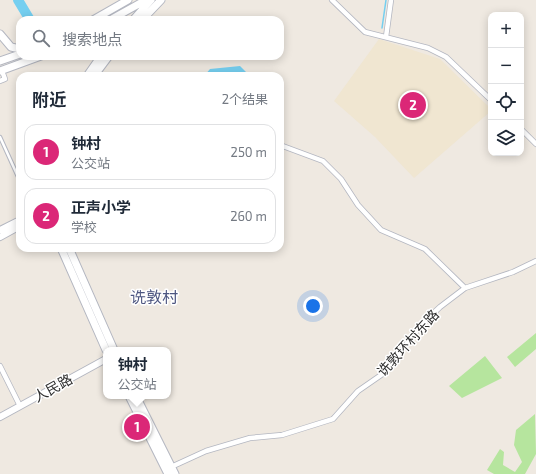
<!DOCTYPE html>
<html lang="zh">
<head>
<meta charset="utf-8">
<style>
	body { margin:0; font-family:"Exo 2","Noto Sans SC",sans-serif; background:#f6f6f7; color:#1f2937 }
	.controls { position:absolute; right:12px; top:12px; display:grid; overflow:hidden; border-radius:8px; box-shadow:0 2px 10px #0003 }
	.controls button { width:36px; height:36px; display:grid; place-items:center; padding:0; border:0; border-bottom:1px solid #e0e1e3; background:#fff; color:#1f2937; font:20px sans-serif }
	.you { position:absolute; left:313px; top:306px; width:14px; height:14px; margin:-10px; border:3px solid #fff; border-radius:50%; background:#1a73e8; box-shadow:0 0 0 6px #1a73e833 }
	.badge { display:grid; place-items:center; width:26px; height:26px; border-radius:50%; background:#db2777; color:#fff; font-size:13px; font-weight:700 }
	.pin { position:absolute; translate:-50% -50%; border:2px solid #fff; box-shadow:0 1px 4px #0006 }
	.popup { position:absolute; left:103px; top:347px; width:68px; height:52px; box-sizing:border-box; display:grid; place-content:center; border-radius:8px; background:#fff; filter:drop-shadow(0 1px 3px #0005); font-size:13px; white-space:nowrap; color:#747a83 }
	.popup b { font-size:15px; color:#1f2937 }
	.popup::after { content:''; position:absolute; left:50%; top:100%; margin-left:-8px; border:8px solid transparent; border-top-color:#fff }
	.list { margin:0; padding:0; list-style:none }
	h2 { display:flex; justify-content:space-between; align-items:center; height:52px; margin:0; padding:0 16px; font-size:17px }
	h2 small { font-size:13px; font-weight:400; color:#747a83 }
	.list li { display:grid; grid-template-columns:26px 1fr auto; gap:12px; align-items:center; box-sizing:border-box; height:56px; margin:0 8px 8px; padding:0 8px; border:1px solid #e0e1e3; border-radius:12px }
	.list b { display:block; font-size:15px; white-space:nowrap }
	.list p { margin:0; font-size:13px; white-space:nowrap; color:#747a83 }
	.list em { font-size:13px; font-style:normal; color:#747a83 }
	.icon { flex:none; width:22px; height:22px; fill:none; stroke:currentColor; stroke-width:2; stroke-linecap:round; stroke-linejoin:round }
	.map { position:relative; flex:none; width:536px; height:474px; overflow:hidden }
	.search { position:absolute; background:#fff; box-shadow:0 2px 10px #0003; left:16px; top:16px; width:268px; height:44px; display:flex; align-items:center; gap:10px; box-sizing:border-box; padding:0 14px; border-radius:12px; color:#747a83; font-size:15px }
	.panel { position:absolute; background:#fff; box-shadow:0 2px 10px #0003; left:16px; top:72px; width:268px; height:180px; border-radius:12px }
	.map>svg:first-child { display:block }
	.education { fill:#f0e6d1 }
	.green { fill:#b6e59e }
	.water { fill:#75cff0 }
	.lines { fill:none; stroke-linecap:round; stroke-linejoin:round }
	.stream { stroke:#75cff0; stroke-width:1.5 }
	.river { stroke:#75cff0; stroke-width:10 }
	.service-casing { stroke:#b4b7c1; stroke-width:4.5 }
	.minor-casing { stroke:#b4b7c1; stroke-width:6 }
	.tertiary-casing { stroke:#b4b7c1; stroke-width:8 }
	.secondary-casing { stroke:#b4b7c1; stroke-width:9 }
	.service { stroke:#fff; stroke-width:2.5 }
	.minor { stroke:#fff; stroke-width:4.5 }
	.tertiary { stroke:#fff; stroke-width:6 }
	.secondary { stroke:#fff; stroke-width:7 }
	.labels { text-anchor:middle; stroke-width:3; stroke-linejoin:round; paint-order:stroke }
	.street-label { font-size:14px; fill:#2e2e2e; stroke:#fff }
	.quarter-label { font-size:16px; fill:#4d5680; stroke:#fff }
</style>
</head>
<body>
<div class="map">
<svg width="536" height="474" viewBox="0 0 536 474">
	<rect width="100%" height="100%" fill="#efe9e1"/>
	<path class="education" d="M379 39 440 59 491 109V111L414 178 375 137 334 101Z"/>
	<path class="green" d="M536 333V349L515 367 507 357Z
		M485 356 502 378 462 398 449 386Z
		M535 414 536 454 525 474H494L487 470 500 449 504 452 503 465 515 472 522 462 514 445 516 430Z"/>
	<path class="water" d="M240 66 250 76H204L210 69Z"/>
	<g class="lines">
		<path class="stream" d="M382 28 386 0"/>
		<path class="river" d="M18 0 30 20"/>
		<g class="service-casing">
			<path id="service" d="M0 137 20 181"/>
		</g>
		<g class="minor-casing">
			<path id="minor" d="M332 0 365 32 428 48 446 57 491 100
				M386 37 391 0
				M0 81 5 79 2 71
				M521 129 536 144
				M280 145 323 161 341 179 358 205 381 230 425 249 465 288
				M0 366 20 406
				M171 467 206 451 250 438 282 435 333 419 358 391 384 373 422 324 440 307 465 288 513 272 536 261"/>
		</g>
		<g class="tertiary-casing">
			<path id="tertiary" d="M0 230 20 220
				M0 237 20 226
				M0 417 106 359"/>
		</g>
		<g class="secondary-casing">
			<path id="secondary" d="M93 20 128 0
				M110 20 146 0
				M133 20 151 0
				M142 20 161 0
				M0 34 11 47 20 49
				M0 61 20 54
				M0 71 41 56
				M87 76 101 56
				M94 76 109 56
				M61 248 106 350
				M69 248 114 350
				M129 396 168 474
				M136 396 175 474"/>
		</g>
		<use href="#service" class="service"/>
		<use href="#minor" class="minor"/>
		<use href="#tertiary" class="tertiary"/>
		<use href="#secondary" class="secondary"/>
	</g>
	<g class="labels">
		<g class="street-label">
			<text transform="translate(408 343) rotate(-48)" y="5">诜敦环村东路</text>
			<text transform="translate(53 388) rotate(-29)" y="5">人民路</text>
		</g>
		<g class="quarter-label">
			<text x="154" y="303">诜敦村</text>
		</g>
	</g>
</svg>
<div class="controls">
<button>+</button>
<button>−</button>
<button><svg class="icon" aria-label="locate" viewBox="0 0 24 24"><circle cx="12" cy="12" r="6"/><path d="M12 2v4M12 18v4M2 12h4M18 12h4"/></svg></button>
<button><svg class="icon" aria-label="layers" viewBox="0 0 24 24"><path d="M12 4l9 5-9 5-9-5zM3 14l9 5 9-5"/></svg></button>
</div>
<div class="you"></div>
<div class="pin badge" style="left:137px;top:427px">1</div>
<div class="popup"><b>钟村</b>公交站</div>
<div class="pin badge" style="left:413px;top:105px">2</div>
<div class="search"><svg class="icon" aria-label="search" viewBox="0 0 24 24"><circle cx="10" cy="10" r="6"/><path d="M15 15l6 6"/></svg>搜索地点</div>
<section class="panel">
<h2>附近<small>2个结果</small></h2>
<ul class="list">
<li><span class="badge">1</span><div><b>钟村</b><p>公交站</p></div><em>250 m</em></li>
<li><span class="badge">2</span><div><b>正声小学</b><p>学校</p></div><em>260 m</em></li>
</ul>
</section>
</div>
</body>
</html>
